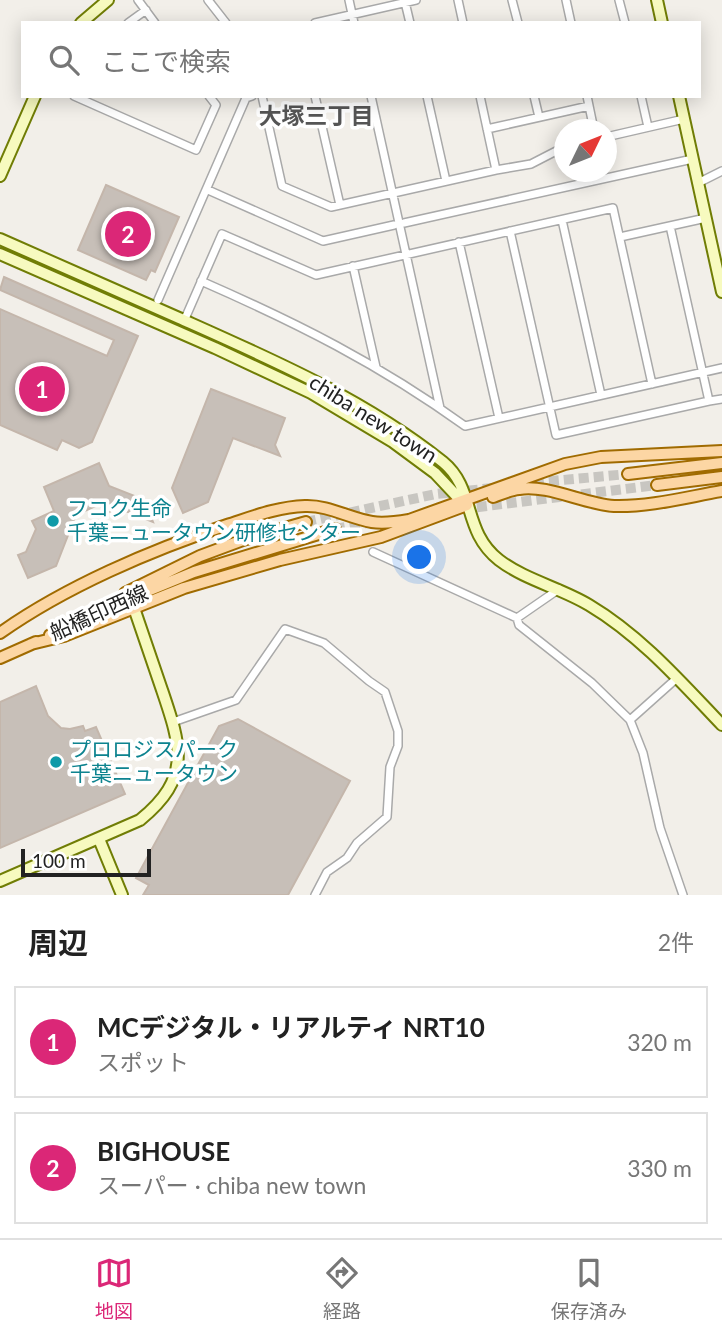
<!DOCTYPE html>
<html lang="ja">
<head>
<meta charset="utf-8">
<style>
	body { margin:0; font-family:Lato,"Noto Sans JP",sans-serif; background:#f2f2f2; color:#222 }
	.compass { position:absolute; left:554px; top:119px; width:63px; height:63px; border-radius:50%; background:#fff; box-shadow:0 4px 18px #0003; rotate:47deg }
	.scale { position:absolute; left:21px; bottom:18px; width:130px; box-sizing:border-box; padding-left:7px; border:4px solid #222; border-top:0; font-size:19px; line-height:24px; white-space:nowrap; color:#222; -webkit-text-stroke:5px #fff; paint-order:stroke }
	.you { position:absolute; left:420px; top:558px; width:24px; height:24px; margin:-18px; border:5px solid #fff; border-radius:50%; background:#1a73e8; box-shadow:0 0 0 10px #1a73e833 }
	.badge { display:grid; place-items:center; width:46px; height:46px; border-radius:50%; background:#db2777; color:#fff; font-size:23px; font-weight:700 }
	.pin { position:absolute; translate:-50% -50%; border:4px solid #fff; box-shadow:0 2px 7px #0006 }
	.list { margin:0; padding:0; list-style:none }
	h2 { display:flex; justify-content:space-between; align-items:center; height:91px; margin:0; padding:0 28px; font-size:30px }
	h2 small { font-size:23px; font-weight:400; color:#767676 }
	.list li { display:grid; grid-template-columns:46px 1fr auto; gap:21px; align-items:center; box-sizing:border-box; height:112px; margin:0 14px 14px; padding:0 14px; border:2px solid #e0e0e0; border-radius:0px }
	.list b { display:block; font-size:26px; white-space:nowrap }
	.list p { margin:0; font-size:23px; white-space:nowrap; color:#767676 }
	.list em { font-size:23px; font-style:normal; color:#767676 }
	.icon { flex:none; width:38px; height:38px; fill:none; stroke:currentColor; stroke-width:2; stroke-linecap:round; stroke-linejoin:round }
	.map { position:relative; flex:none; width:722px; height:895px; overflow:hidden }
	.search { position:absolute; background:#fff; box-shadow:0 4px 18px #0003; left:21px; right:21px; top:21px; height:77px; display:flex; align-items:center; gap:18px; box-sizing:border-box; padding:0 24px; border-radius:0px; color:#767676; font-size:26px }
	.sheet { height:343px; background:#fff }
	nav { display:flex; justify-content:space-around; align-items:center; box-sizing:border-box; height:98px; border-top:2px solid #e0e0e0; background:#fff; font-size:19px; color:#767676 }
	nav a { display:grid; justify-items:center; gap:4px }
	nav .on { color:#db2777 }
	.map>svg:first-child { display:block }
	.building { fill:#c7bfb8; stroke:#c4b6ab; stroke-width:2 }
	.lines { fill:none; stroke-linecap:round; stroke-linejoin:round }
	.primary-tunnel { stroke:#c8c6c1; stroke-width:10; stroke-dasharray:10 5; stroke-linecap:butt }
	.street-casing { stroke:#a9a9a9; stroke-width:10 }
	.secondary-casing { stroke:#707d05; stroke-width:14 }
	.primary-casing { stroke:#a06b00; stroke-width:14 }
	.street { stroke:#fff; stroke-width:7 }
	.secondary { stroke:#f7fabf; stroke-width:10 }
	.primary { stroke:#fcd6a4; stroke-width:10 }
	.culture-dot { fill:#0f9aa8; stroke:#fff; stroke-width:2.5 }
	.labels { text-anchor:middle; stroke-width:7; stroke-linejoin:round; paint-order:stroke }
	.street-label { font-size:21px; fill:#222; stroke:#fff }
	.culture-label { font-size:21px; fill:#0d838f; stroke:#fff; text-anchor:start }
	.neighbourhood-label { font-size:23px; font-weight:bold; fill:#555; stroke:#fff }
</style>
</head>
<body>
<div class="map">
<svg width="722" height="895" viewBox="0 0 722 895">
	<rect width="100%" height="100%" fill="#f2efe9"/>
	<path class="building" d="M106 185 179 217 155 272 151 270 146 280 78 250Z
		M4 277 138 336 92 442 79 448 62 440 57 450 0 425V309L107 356 114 340 0 290Z
		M211 389 285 418 275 445 280 456 233 438 208 502 183 513 172 488Z
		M99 463 109 486 150 502 148 509 153 522 118 508 109 512 107 508 103 510 100 504 76 515 56 566 28 578 18 555 26 552 36 529 32 521 54 511 44 487Z
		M36 686 48 716 61 728 70 729 83 726 85 731 96 727 125 794 0 848V702Z
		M238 719 350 781 288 895H143L149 885 136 878 219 726Z"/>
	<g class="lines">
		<path class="primary-tunnel" d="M519 484 628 474
			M462 509 657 485
			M306 522 436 494 493 488
			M335 529 373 522"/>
		<g class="street-casing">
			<path id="street" d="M138 0 155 23
				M208 0 226 23
				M349 0 354 23
				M458 0 463 23
				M512 0 518 23
				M566 0 571 23
				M619 0 625 23
				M405 2 410 23
				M128 23 146 10
				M315 23 416 0
				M74 96 196 150 216 105 209 96
				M262 96 282 186 331 207 496 170 480 96
				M315 96 340 205
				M371 96 440 408
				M427 96 446 181
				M534 96 539 117
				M587 96 594 130
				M641 96 648 127
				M487 129 589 106
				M606 137 684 119
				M496 170 531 164 564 147
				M698 183 722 171
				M208 190 323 241 394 225
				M562 220 601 395
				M404 223 688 160
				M510 231 556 435 709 401 670 226
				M620 237 706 218
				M459 242 499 418
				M353 266 376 367
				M201 281C297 323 379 364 465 426L722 368
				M158 300 246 98 252 96
				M184 321 222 234 316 275 613 208 652 384
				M709 401 722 399
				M373 552 517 618
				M559 589 517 618 519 625 592 683 630 720
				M677 678 630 720 643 753 660 828 683 895
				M173 722 236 700 285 629 324 643 369 681 385 692 398 731V746L390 767 387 817 357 843 347 858 327 872 315 895"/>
		</g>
		<g class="secondary-casing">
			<path id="secondary" d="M657 0 662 23
				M81 23 108 0
				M679 96 722 292
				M0 176 35 96
				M0 239C60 265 119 292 179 318 271 359 364 399 443 462 476 489 462 531 499 560 525 580 561 588 589 605 641 636 681 682 722 725
				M0 254 215 348 311 393 393 442 435 473 466 506
				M99 839 122 895
				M0 881 140 820C192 778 181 746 162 690 153 663 143 635 134 608"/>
		</g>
		<g class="primary-casing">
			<path id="primary" d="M628 474 722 463
				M657 485 722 477
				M493 497C501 494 510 490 519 489 547 484 584 504 614 506 650 507 687 497 722 491
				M125 593 200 556 243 540 306 522
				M0 633C65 587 151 550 227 525 252 517 277 507 305 506 328 505 349 518 372 522 384 524 397 522 409 520L565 464 601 457 722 451
				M50 635 121 602 194 572 335 529
				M31 644 64 636 184 588 280 560 381 537 467 505
				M0 658 36 642"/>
		</g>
		<use href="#street" class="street"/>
		<use href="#secondary" class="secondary"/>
		<use href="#primary" class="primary"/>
	</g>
	<g class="culture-dot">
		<circle cx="53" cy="521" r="7"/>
		<circle cx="56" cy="762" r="7"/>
	</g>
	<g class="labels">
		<g class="street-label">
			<text transform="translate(373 419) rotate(32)" y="7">chiba new town</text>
			<text transform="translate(99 613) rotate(-24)" y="7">船橋印西線</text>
		</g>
		<g class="culture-label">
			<text x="67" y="516">フコク生命<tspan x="67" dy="24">千葉ニュータウン研修センター</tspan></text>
			<text x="70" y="757">プロロジスパーク<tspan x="70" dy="24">千葉ニュータウン</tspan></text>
		</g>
		<g class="neighbourhood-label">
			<text x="316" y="124">大塚三丁目</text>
		</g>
	</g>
</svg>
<svg class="compass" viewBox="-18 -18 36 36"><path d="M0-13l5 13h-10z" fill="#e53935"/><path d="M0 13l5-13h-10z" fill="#767676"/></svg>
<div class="scale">100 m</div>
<div class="you"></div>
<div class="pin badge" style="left:42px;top:389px">1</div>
<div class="pin badge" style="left:128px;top:234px">2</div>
<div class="search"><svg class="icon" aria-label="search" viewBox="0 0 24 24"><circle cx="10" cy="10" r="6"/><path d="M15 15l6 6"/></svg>ここで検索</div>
</div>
<section class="sheet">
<h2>周辺<small>2件</small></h2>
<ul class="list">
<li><span class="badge">1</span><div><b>MCデジタル・リアルティ NRT10</b><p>スポット</p></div><em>320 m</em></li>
<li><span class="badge">2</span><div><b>BIGHOUSE</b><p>スーパー · chiba new town</p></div><em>330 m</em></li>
</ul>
</section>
<nav>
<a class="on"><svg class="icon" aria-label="map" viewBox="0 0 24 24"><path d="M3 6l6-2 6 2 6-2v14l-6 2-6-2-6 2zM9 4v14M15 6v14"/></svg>地図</a>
<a><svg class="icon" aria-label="directions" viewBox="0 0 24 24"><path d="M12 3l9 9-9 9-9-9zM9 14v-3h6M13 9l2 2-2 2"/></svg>経路</a>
<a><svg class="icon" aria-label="saved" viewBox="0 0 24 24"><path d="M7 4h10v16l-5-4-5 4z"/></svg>保存済み</a>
</nav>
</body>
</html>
